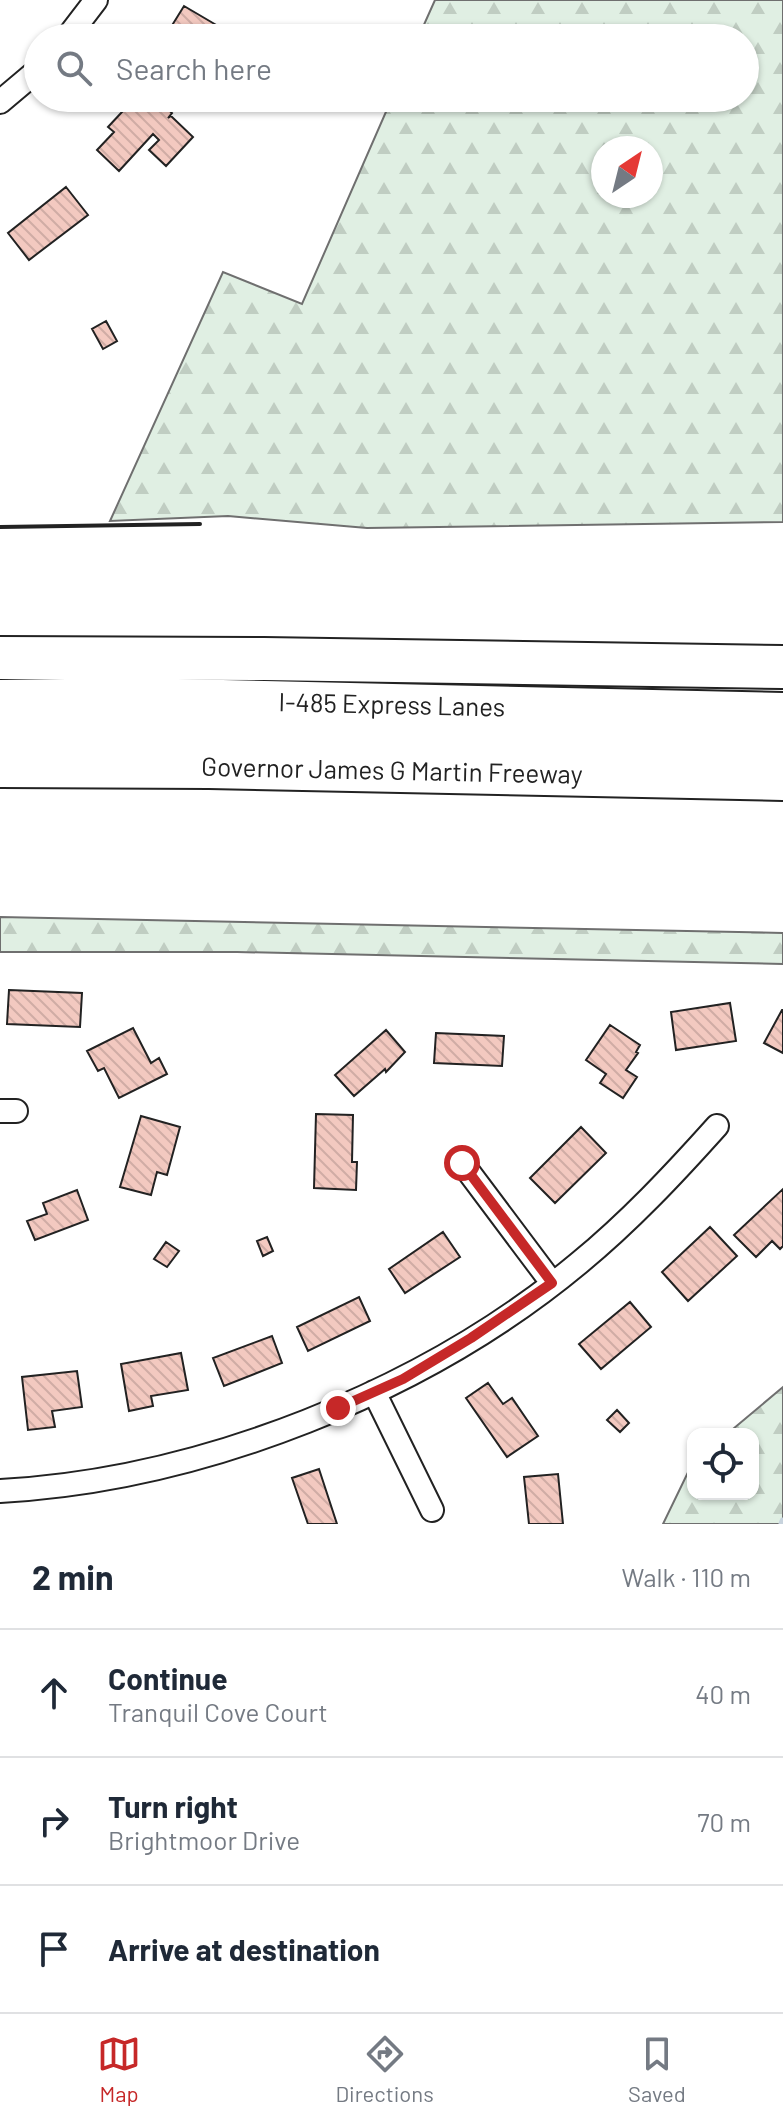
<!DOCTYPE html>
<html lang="en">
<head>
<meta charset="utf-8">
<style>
	body { margin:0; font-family:Barlow,sans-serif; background:#f2f2f3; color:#1f2937 }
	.controls { position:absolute; right:24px; bottom:24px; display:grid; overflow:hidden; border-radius:16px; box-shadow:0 2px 6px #0004 }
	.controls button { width:72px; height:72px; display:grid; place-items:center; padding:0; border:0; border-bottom:2px solid #e0e1e3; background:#fff; color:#1f2937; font:40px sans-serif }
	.compass { position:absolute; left:591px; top:136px; width:72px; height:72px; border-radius:50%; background:#fff; box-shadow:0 2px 6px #0004; rotate:35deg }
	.stop { position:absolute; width:24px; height:24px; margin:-18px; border:6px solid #c62828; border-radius:50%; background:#fff }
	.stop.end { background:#c62828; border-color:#fff; box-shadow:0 2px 8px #0008 }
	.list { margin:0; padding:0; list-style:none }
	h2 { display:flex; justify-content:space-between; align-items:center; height:104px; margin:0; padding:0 32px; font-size:34px }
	h2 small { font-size:26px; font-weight:400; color:#747a83 }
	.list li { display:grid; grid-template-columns:52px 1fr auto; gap:24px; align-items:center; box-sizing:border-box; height:128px; padding:0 32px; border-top:2px solid #e0e1e3 }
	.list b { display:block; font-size:30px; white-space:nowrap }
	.list p { margin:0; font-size:26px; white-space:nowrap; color:#747a83 }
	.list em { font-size:26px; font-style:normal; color:#747a83 }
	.icon { flex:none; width:44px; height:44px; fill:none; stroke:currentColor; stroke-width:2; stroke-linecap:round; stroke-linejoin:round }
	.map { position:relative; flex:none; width:783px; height:1524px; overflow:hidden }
	.search { position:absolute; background:#fff; box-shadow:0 2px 6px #0004; left:24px; right:24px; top:24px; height:88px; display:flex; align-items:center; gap:20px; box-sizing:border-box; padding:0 28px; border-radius:44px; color:#747a83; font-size:30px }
	.sheet { height:488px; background:#fff }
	nav { display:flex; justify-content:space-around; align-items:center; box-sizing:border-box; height:112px; border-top:2px solid #e0e1e3; background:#fff; font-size:22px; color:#747a83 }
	nav a { display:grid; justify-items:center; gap:4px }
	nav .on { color:#c62828 }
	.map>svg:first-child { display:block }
	.forest { fill:url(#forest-firs); stroke:#6f6f6f; stroke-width:2; fill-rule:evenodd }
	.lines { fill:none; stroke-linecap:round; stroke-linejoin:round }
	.stream { stroke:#c7d3dd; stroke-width:7 }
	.building { fill:url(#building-back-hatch); stroke:#222; stroke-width:2 }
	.minor-casing { stroke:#222; stroke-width:26 }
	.motorway-casing { stroke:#222; stroke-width:46 }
	.minor { stroke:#fff; stroke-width:22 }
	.motorway { stroke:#fff; stroke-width:42 }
	.wall { stroke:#222; stroke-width:4 }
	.route { stroke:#c62828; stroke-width:10 }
	.labels { text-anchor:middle; stroke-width:6; stroke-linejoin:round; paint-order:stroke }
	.street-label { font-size:26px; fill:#222; stroke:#fff }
</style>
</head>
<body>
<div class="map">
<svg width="783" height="1524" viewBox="0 0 783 1524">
	<defs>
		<pattern id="forest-firs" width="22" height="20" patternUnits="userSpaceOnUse" patternTransform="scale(2)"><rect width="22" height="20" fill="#e0efe3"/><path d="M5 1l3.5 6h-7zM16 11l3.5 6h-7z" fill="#c0cdc2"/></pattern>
		<pattern id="building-back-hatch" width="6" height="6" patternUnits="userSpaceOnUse" patternTransform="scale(2)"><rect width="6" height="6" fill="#f3c9c0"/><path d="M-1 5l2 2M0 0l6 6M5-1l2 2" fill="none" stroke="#d0aca5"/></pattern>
	</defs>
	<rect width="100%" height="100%" fill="#fff"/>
	<path class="forest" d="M435 0H783V522L367 528 228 516 110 521 223 272 302 304 392 98H745V38H418ZM603 148H651V196H603Z
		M0 917 783 933V964L237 952H0Z
		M783 1387V1524H663L693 1462V1494H753V1434H727Z"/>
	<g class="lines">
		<path class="stream" d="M782 1524 783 1521"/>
	</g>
	<path class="building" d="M184 6 218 26 211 38H169L175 29 171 27Z
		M135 98H155L172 113 168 118 171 116 193 137 166 166 149 150 159 140 153 134 119 171 97 150 114 132 108 127Z
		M66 187 88 215 29 260 8 233Z
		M106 321 117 341 103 349 92 329Z
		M9 990 82 993 80 1027 7 1024Z
		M730 1003 736 1041 676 1050 671 1012Z
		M782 1010H783V1053L764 1043Z
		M610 1025 640 1045 636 1052 638 1053 626 1070 637 1077 623 1098 600 1083 606 1074 586 1060Z
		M133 1028 151 1063 159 1058 167 1074 119 1098 104 1068 98 1071 87 1051Z
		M386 1030 405 1052 386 1072 385 1069 354 1096 335 1075Z
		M436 1033 504 1036 502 1066 434 1063Z
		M316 1114 353 1115 352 1162H357L356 1190 314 1188Z
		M141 1116 180 1127 167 1175 157 1172 151 1195 120 1187Z
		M581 1127 606 1153 555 1203 530 1178Z
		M783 1189V1246L780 1249 772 1241 756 1257 734 1235Z
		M77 1190 88 1220 35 1240 27 1221 47 1214 43 1203Z
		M710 1227 737 1256 688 1301 662 1272Z
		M443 1232 460 1257 405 1293 389 1269Z
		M267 1237 273 1251 263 1256 257 1241Z
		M166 1242 179 1251 167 1267 154 1259Z
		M359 1297 370 1321 308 1351 297 1327Z
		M630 1302 651 1327 601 1369 579 1344Z
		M272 1336 282 1363 224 1386 213 1358Z
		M181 1353 188 1390 151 1396 153 1406 129 1411 121 1364Z
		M77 1371 82 1407 52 1411 55 1427 28 1430 22 1377Z
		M488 1383 503 1404 512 1398 538 1436 507 1457 466 1398Z
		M617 1410 629 1423 620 1432 607 1420Z
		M319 1469 337 1524H308L292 1478Z
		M558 1474 563 1524H529L524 1477Z"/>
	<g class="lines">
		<g class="minor-casing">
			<path id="minor" d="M67 38 96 0
				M0 102 38 70
				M0 1111H16
				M462 1163 552 1283
				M374 1392 432 1510
				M0 1491C201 1480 424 1392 579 1263 629 1222 674 1174 717 1126"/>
		</g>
		<g class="motorway-casing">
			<g id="motorway">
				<path d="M0 658 264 659 783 667"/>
				<path id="s1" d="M0 701 132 699 783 714"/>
				<path d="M0 733 666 740 783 746"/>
				<path id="s2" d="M0 766 209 767 783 779"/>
			</g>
		</g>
		<use href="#minor" class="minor"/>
		<use href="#motorway" class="motorway"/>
		<path class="wall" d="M0 527 200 524"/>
	</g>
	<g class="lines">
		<path class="route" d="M338 1408 403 1379 471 1338 552 1283 462 1163"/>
	</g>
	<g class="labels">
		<g class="street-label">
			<text dy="9" stroke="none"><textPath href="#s1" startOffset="392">I-485 Express Lanes</textPath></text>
			<text dy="9" stroke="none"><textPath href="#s2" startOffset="392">Governor James G Martin Freeway</textPath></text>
		</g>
	</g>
</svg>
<div class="controls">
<button><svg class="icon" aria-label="locate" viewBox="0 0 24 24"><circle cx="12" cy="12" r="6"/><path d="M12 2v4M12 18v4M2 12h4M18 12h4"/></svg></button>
</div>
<svg class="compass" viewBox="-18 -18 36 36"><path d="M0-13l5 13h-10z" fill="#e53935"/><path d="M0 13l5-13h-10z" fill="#747a83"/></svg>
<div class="stop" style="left:462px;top:1163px"></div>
<div class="stop end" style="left:338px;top:1408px"></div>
<div class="search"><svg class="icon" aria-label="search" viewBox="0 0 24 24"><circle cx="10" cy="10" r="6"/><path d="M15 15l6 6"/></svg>Search here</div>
</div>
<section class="sheet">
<h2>2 min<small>Walk · 110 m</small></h2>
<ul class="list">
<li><svg class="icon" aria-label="ahead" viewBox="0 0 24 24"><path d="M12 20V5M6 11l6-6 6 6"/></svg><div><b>Continue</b><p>Tranquil Cove Court</p></div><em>40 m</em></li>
<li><svg class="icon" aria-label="right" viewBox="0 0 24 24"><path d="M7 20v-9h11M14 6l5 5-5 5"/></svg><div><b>Turn right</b><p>Brightmoor Drive</p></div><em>70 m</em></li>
<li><svg class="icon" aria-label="arrive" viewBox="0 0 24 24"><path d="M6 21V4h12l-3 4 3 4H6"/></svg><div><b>Arrive at destination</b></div></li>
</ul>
</section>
<nav>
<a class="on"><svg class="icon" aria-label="map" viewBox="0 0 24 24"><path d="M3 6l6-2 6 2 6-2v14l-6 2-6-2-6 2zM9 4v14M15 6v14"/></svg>Map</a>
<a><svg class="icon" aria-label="directions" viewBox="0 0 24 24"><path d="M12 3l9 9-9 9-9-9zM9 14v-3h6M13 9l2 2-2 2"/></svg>Directions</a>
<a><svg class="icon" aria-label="saved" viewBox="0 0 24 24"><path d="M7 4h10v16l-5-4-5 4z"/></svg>Saved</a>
</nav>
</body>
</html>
